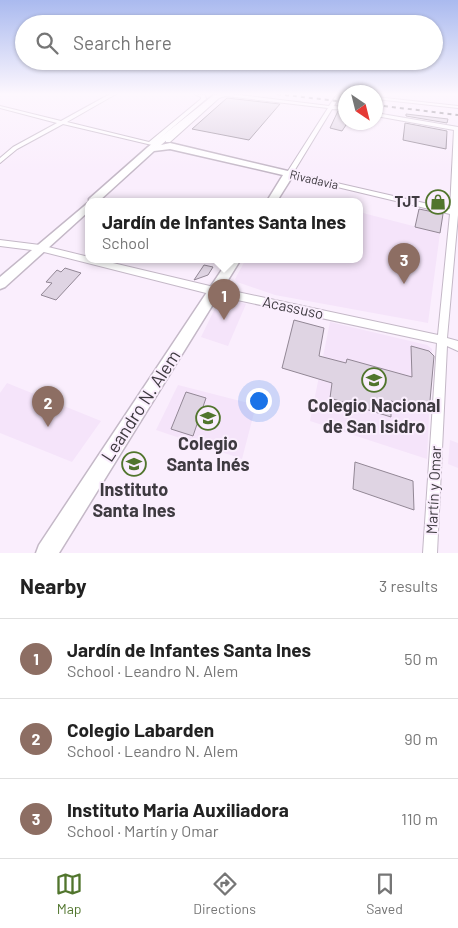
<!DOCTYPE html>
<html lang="en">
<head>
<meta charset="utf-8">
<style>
	body { margin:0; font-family:Barlow,sans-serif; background:#f2f2f2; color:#222 }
	.compass { position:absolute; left:338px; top:85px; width:45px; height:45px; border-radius:50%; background:#fff; box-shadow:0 1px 4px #0004; rotate:145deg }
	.you { position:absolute; left:258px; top:400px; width:18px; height:18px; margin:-12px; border:4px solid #fff; border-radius:50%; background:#1a73e8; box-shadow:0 0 0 8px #1a73e833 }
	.badge { display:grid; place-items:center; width:32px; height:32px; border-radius:50%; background:#51752d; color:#fff; font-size:16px; font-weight:700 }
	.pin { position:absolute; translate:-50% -41px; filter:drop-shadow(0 1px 2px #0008) }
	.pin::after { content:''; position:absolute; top:26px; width:18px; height:15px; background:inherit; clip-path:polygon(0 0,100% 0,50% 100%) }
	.popup { position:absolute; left:85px; top:198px; width:278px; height:65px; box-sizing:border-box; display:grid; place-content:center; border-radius:10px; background:#fff; filter:drop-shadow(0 1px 4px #0005); font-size:16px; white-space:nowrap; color:#767676 }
	.popup b { font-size:19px; color:#222 }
	.popup::after { content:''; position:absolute; left:50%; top:100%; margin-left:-10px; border:10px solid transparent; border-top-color:#fff }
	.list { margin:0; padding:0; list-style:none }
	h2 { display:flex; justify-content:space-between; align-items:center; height:65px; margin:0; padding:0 20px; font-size:21px }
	h2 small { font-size:16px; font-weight:400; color:#767676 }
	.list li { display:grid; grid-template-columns:32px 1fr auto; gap:15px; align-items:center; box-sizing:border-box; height:80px; padding:0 20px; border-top:1px solid #e0e0e0 }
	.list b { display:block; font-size:19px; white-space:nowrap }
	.list p { margin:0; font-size:16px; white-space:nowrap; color:#767676 }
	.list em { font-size:16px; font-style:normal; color:#767676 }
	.icon { flex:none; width:28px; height:28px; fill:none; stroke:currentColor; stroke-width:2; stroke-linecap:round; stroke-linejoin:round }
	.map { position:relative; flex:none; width:458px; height:553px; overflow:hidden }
	.search { position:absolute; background:#fff; box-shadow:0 1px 4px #0004; left:15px; right:15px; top:15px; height:55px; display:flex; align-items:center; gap:12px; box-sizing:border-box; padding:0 18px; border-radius:28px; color:#767676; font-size:19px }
	.sheet { height:305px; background:#fff }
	nav { display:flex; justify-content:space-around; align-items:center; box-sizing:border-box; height:70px; border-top:1px solid #e0e0e0; background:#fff; font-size:14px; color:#767676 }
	nav a { display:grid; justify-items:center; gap:2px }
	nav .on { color:#51752d }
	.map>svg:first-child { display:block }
	.built { fill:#f5e4fa }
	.building { fill:#dfd4e3; stroke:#928795 }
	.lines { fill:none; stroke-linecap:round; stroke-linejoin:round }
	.minor-casing { stroke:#c4b8c7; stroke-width:2 }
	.secondary-casing { stroke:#c4b8c7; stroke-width:3 }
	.minor { fill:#fff; fill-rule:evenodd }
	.secondary { fill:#fff; fill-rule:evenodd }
	.rail { stroke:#625d64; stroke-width:2; stroke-dasharray:4 4; stroke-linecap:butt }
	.labels { text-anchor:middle; stroke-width:4; stroke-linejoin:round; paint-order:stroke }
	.far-street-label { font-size:12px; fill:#3e3a40; stroke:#faeefd }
	.poi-label { font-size:15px; font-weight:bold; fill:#3e3a40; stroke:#faeefd; text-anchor:end }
	.street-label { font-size:15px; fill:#3e3a40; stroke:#faeefd }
	.near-street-label { font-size:18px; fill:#3e3a40; stroke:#faeefd }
	.near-poi-label { font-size:18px; font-weight:bold; fill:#3e3a40; stroke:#faeefd }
</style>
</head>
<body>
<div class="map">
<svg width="458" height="553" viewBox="0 0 458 553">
	<rect width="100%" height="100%" fill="#faeefd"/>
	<path class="built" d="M359 212 440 233 428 323 275 295 237 282 235 279 246 259H359Z
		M221 296 246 304 228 346 201 337Z
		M330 322 427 345 432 349 427 459 310 421Z
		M7 383 101 421 72 462 0 433V393Z
		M178 385 256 405 242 459 156 430Z
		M450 440 458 443V468L448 464Z"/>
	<path class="building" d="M227 98 280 104 249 140 192 129Z
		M338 111 346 113V125L342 131 330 128Z
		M406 114 448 119 447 123 406 116Z
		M405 123 447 131 446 149 403 140Z
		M419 209 443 214 440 233 415 227Z
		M204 265 213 267 208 275 194 280Z
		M65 268 81 273 56 300 41 295 52 283 46 282 57 270 61 272Z
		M294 320 324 328 319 356 346 363 347 359 412 377 411 346 429 351 434 356 429 412 391 401V417L330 398 332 383 282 368Z
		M186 392 206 398 193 436 171 429Z
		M355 462 413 481 414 510 353 489Z"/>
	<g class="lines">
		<g class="minor-casing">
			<path id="minor" d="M110 94H116L67 122 149 142 201 99V97L195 94 205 95 206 99 152 145 63 124 17 149 0 163V158L13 147 57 123 0 108V106L61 121Z
				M217 94H231L329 106 337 94H341L334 106 346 107V110L332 109 293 173 450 209 454 130 376 116V113L458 127V215L447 338 458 341V351L447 346 437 553H423L437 343 214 295 40 251 0 246V240L40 245 89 257V259H96L214 287 438 335 450 214 287 175 286 174 328 108 225 96 219 98 170 142H166V140L215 96 218 95Z
				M376 97 458 106V108L376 99Z"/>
		</g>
		<g class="secondary-casing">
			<path id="secondary" d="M215 94 218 96 217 97 161 145 170 143 292 172 294 174 277 201H267L283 175 170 149 154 151 99 201H89V211L5 287 0 289V277L89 202V199L148 147Z
				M229 259H241L59 553H36L39 545Z"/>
		</g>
		<use href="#minor" class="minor"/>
		<use href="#secondary" class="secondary"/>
		<path class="rail" d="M277 94 346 102
			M376 105 458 115"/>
	</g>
	<linearGradient id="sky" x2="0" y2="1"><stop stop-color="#aabaef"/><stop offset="0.55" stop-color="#fdf7fe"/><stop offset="1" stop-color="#fdf7fe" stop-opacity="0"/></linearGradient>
	<rect width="458" height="171" fill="url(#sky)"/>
	<defs>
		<g id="shop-ring" transform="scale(1.25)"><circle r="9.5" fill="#faeefd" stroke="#51752d" stroke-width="1.5"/><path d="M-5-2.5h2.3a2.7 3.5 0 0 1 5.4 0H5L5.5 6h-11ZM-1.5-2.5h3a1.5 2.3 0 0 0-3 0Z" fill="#51752d"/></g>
		<g id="university-ring" transform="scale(1.25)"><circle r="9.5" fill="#faeefd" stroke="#51752d" stroke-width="1.5"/><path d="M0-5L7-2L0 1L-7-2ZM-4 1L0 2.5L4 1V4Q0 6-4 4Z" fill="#51752d"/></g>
		<g id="school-ring" transform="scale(1.25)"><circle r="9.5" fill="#faeefd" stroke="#51752d" stroke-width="1.5"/><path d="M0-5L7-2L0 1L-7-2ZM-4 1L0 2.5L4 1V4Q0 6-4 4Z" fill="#51752d"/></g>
	</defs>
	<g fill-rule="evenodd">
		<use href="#shop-ring" x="438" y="202"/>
		<use href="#university-ring" x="374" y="380"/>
		<use href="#school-ring" x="208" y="418"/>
		<use href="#school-ring" x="134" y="464"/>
	</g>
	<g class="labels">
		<g class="far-street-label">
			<text transform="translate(314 180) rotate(13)" y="4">Rivadavia</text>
		</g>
		<g class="poi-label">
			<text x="420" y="207">TJT</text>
		</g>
		<g class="street-label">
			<text transform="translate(293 308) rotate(12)" y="5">Acassuso</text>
			<text transform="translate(434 490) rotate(-87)" y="5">Martín y Omar</text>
		</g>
		<g class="near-street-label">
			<text transform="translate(141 406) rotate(-57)" y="6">Leandro N. Alem</text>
		</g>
		<g class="near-poi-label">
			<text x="374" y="412">Colegio Nacional<tspan x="374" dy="21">de San Isidro</tspan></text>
			<text x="208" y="450">Colegio<tspan x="208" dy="21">Santa Inés</tspan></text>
			<text x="134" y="496">Instituto<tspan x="134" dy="21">Santa Ines</tspan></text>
		</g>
	</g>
</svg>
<svg class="compass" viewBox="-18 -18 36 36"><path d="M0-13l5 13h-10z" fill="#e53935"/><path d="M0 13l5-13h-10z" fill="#767676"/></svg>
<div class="you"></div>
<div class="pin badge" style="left:224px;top:320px;background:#8d6e63">1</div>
<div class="popup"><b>Jardín de Infantes Santa Ines</b>School</div>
<div class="pin badge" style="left:48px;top:427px;background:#8d6e63">2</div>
<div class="pin badge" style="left:404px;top:284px;background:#8d6e63">3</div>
<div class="search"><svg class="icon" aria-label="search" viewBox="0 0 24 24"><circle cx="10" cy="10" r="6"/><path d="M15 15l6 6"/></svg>Search here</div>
</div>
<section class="sheet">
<h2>Nearby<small>3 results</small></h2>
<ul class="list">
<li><span class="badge" style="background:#8d6e63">1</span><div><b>Jardín de Infantes Santa Ines</b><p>School · Leandro N. Alem</p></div><em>50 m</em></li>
<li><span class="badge" style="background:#8d6e63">2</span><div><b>Colegio Labarden</b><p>School · Leandro N. Alem</p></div><em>90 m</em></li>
<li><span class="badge" style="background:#8d6e63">3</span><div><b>Instituto Maria Auxiliadora</b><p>School · Martín y Omar</p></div><em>110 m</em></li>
</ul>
</section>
<nav>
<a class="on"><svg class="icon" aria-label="map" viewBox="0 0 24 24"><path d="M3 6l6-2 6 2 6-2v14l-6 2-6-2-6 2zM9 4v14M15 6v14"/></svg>Map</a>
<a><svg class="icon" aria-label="directions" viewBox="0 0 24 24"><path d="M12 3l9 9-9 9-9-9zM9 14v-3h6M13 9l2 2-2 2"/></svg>Directions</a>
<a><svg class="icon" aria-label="saved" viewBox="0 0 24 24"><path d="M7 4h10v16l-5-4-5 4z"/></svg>Saved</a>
</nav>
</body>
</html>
